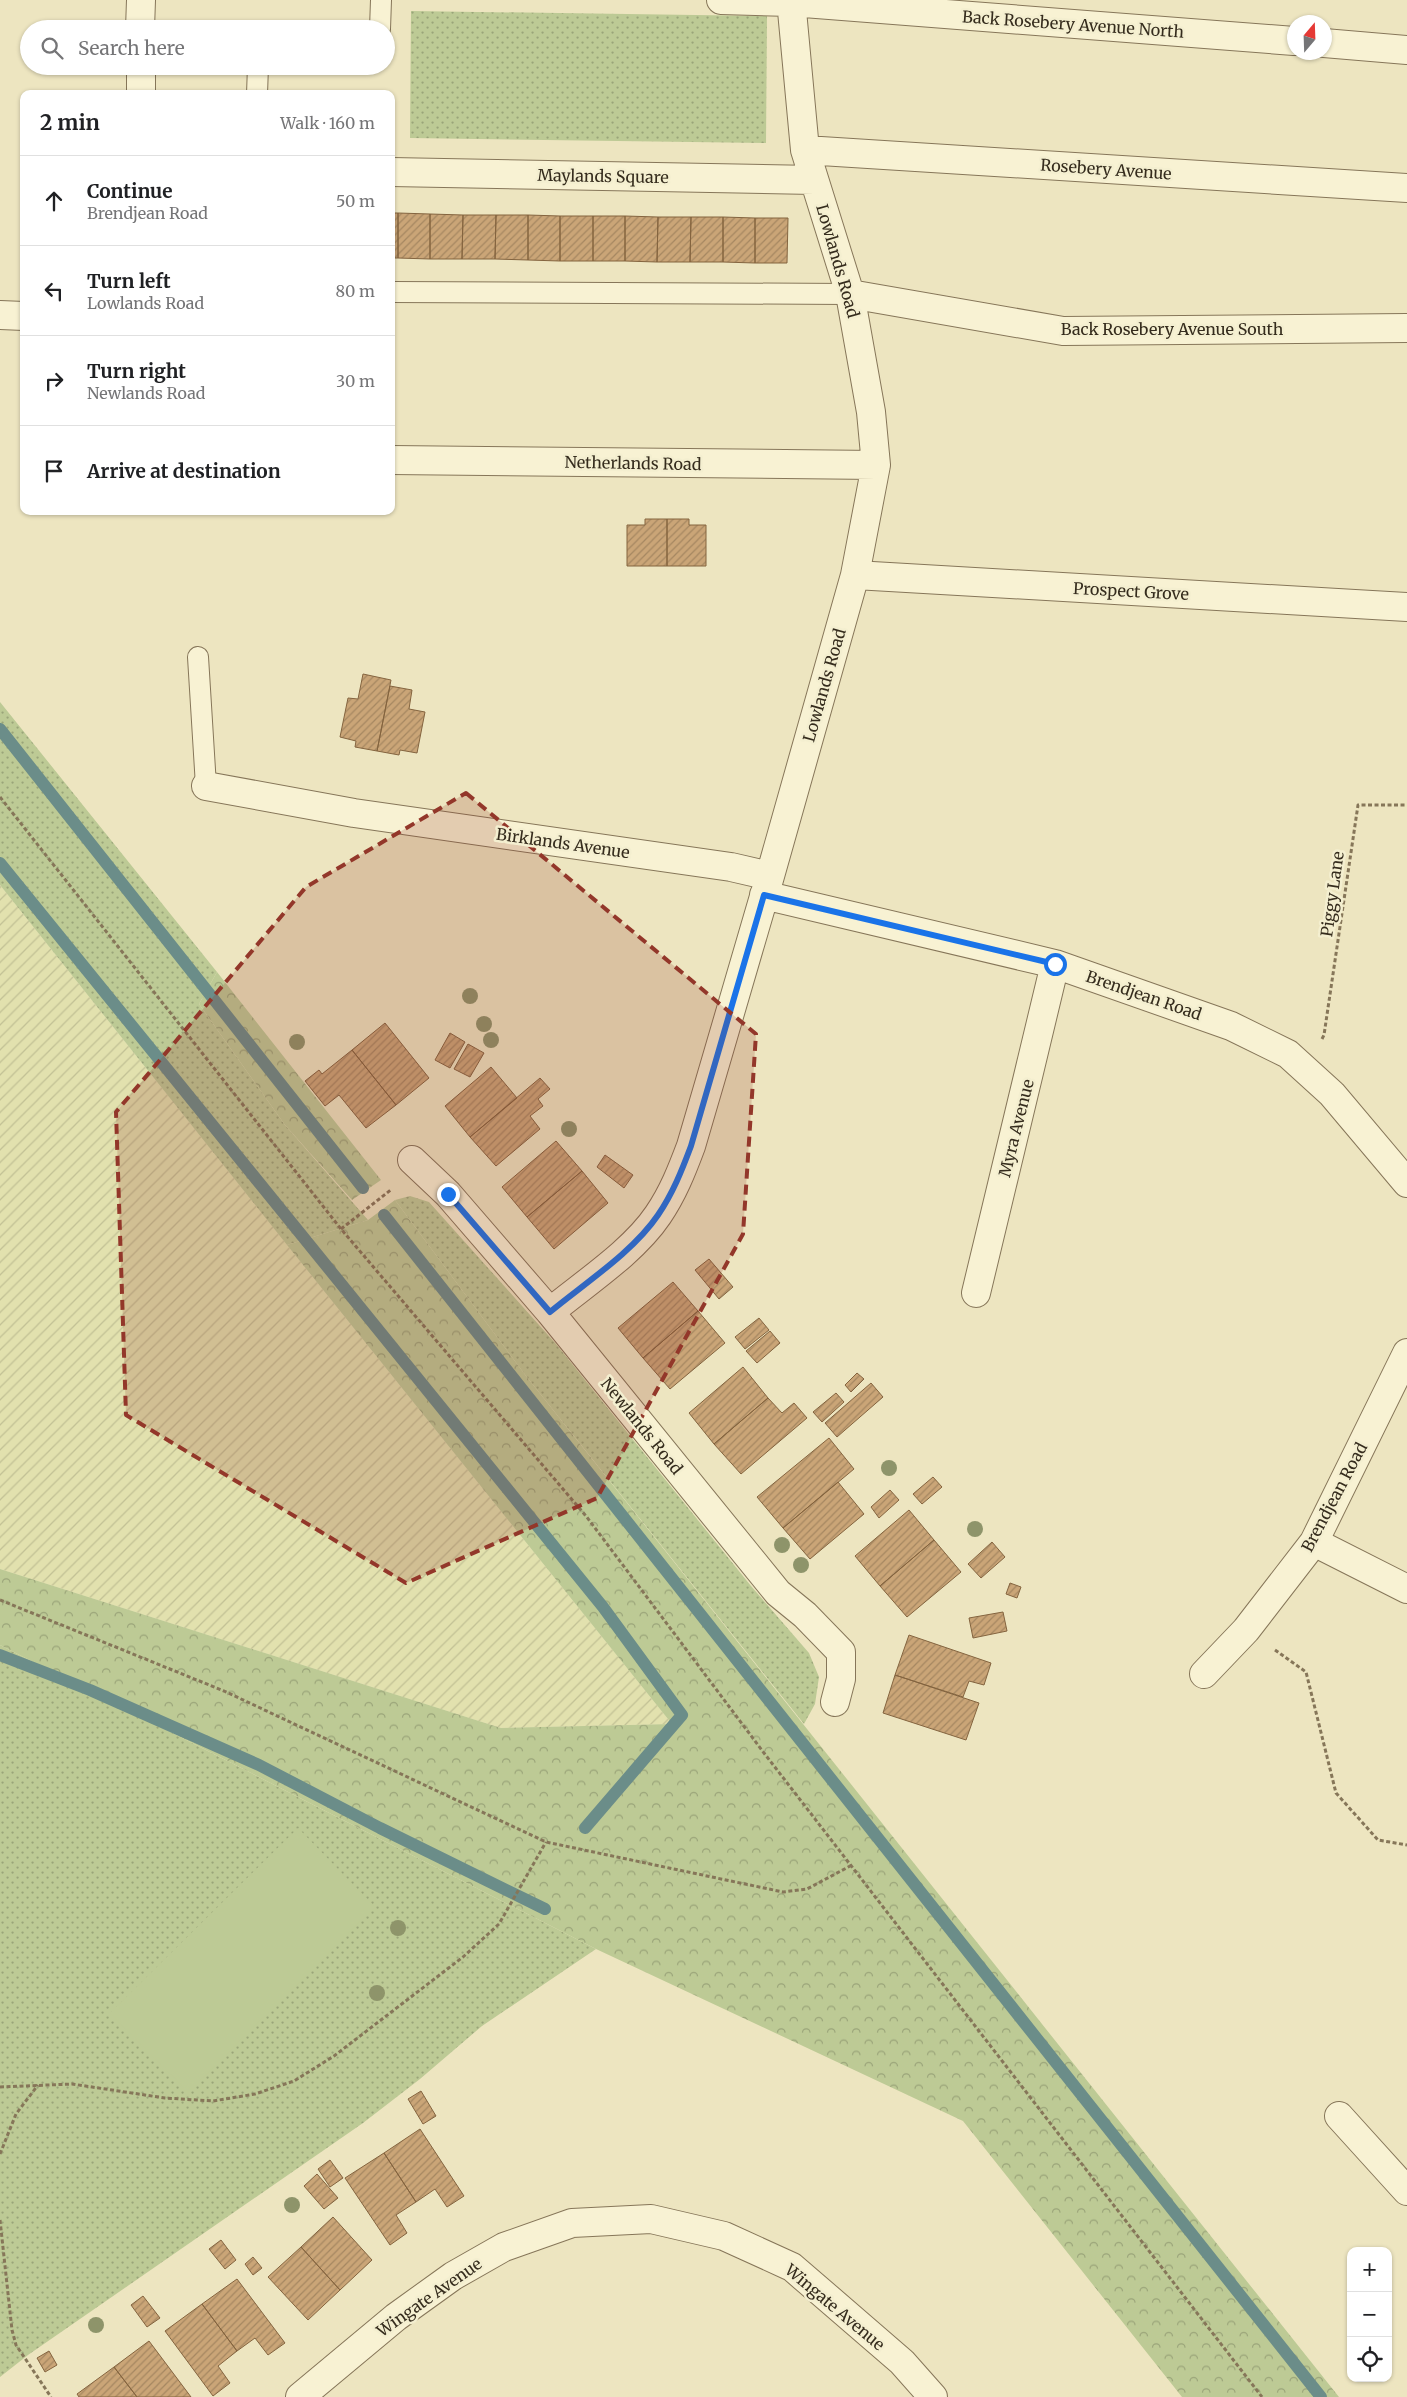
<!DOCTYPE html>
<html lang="en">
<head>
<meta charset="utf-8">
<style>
	body { margin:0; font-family:Merriweather,serif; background:#f6f6f6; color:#202124 }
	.controls { position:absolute; right:15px; bottom:15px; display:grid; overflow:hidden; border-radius:10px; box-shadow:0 1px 4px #0004 }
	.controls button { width:45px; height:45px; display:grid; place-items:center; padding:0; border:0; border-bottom:1px solid #e0e0e0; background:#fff; color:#202124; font:25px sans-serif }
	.compass { position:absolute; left:1287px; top:15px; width:45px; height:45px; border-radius:50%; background:#fff; box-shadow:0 1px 4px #0004; rotate:19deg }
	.stop { position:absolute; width:15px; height:15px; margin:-11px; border:4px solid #1a73e8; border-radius:50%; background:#fff }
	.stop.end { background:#1a73e8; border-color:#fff; box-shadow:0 1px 5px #0008 }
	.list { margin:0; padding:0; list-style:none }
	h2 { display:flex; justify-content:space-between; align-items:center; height:65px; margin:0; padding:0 20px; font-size:21px }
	h2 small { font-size:16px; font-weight:400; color:#757577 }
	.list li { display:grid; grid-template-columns:32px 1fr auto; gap:15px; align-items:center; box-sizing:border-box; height:90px; padding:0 20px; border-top:1px solid #e0e0e0 }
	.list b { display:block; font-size:19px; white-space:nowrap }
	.list p { margin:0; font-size:16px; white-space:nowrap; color:#757577 }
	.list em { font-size:16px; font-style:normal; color:#757577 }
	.icon { flex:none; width:28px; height:28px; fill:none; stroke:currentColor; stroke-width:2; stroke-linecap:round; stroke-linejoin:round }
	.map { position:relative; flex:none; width:1407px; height:2397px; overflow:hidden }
	.search { position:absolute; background:#fff; box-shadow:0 1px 4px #0004; left:20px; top:20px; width:375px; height:55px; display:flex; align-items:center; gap:12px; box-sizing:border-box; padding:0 18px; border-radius:28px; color:#757577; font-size:19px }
	.panel { position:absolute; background:#fff; box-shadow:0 1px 4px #0004; left:20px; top:90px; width:375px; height:425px; border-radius:10px }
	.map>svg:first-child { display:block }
	.farmland { fill:url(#farmland-furrows) }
	.grass { fill:url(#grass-dots) }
	.forest { fill:url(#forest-crowns) }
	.garden { fill:#bdca95 }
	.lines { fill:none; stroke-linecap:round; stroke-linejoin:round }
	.stream { stroke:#6b8d89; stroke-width:12 }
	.building { fill:url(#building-hatch); stroke:#84643f }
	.lane-casing { stroke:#867659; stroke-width:22 }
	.street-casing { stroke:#867659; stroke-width:30 }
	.path { stroke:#867659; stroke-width:3; stroke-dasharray:4 2.5; stroke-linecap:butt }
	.lane { stroke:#f8f2d3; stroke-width:20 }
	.street { stroke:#f8f2d3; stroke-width:28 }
	.tree { fill:#8e946a }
	.route { stroke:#1a73e8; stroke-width:6 }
	.marked { fill:#93372a; fill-opacity:0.2; stroke:#93372a; stroke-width:4; stroke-dasharray:10 6; stroke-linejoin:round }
	.labels { text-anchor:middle; stroke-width:5; stroke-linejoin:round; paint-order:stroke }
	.street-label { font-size:16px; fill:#352c1d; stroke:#f4efd0 }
</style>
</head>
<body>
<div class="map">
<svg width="1407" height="2397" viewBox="0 0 1407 2397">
	<defs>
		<pattern id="farmland-furrows" width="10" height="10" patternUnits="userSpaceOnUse" patternTransform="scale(1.25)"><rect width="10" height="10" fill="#e2e1ae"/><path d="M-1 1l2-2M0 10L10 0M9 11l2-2" fill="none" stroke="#c2c195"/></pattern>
		<pattern id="grass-dots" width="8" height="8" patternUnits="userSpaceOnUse" patternTransform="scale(1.25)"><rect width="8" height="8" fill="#bdca95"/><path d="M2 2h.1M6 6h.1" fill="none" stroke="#9aa479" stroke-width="1.8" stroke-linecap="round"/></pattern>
		<pattern id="forest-crowns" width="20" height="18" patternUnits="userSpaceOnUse" patternTransform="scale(1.25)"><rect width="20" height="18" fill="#bdca95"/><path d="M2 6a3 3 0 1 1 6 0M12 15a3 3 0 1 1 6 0" fill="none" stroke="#9aa479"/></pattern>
		<pattern id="building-hatch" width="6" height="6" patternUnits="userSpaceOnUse" patternTransform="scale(1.25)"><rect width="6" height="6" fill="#caa577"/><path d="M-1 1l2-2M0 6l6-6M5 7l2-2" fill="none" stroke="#a58761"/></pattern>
	</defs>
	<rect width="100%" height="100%" fill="#ede5c0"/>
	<path class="farmland" d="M0 885 287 1245 672 1724 501 1728 0 1569Z"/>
	<path class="grass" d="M411 11 767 16 766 143 410 138Z
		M0 702 217 972 199 1004 285 1125 368 1220 287 1245 0 885Z
		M410 1196 429 1202 556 1344 751 1586 809 1653 819 1677 815 1704 804 1724 526 1376 395 1200Z
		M0 1645 596 1949 482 2026 420 2079 363 2123 28 2355 0 2377Z"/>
	<path class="forest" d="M217 972 381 1180 352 1200 285 1125 199 1004Z
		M395 1200 526 1376 1339 2397H1182L963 2121 596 1949 0 1645V1569L501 1728 672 1724 287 1245 368 1220Z"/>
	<path class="garden" d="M298 1828 375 1907 188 2092 110 2013Z"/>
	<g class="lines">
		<path class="stream" d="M0 729 363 1188
			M0 863 603 1607 682 1715 585 1828
			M384 1215 1321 2397
			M0 1655 90 1690 259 1765 380 1828 545 1909"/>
	</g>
	<path class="building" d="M391 213H398V258H391Z
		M398 213 430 214V259L398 258Z
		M430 214 463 215 462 259H430Z
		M463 215H496L495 259H462Z
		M496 215H528V260L495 259Z
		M528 215 560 216V261L528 260Z
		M560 216H593V261H560Z
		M593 216H625V261H593Z
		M625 216 658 217 657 262 625 261Z
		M658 217H691L690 262H657Z
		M691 217H723V262H690Z
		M723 217 755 218V263L723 262Z
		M755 218H788L787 263H755Z
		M645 519H667V566H627V525H645Z
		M667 519H689V525H706V566H667Z
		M363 674 391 680 377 751 355 747 356 741 340 737 348 698 358 699Z
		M390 686 412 690 409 709 425 712 417 753 400 750 399 755 377 751Z
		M385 1023 429 1078 396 1105 352 1050Z
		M450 1033 465 1042 450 1068 435 1060Z
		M468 1044 484 1053 470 1077 454 1069Z
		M352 1050 396 1105 366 1128 339 1095 325 1106 305 1081 319 1070 322 1074Z
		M491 1067 517 1098 470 1137 445 1106Z
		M540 1078 550 1089 538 1099 543 1106 530 1116 540 1129 496 1166 470 1137Z
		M556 1141 582 1171 527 1217 502 1187Z
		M605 1155 633 1175 624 1188 597 1167Z
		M582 1171 608 1203 554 1249 527 1217Z
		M709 1259 733 1287 719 1299 695 1270Z
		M673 1282 698 1311 643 1358 618 1328Z
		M698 1311 725 1343 670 1389 643 1358Z
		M759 1318 769 1330 745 1349 735 1337Z
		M770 1331 780 1343 757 1363 746 1351Z
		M743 1367 768 1398 714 1444 689 1413Z
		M857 1373 864 1379 851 1392 845 1385Z
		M871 1383 883 1397 837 1437 825 1423Z
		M836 1393 844 1402 822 1422 813 1412Z
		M768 1398 782 1413 794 1403 807 1418 741 1474 714 1444Z
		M829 1438 854 1469 783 1528 757 1497Z
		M933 1477 942 1487 922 1504 913 1494Z
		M838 1482 864 1514 810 1559 783 1528Z
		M890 1490 899 1500 879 1518 871 1507Z
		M909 1510 934 1540 880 1586 855 1556Z
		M934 1540 961 1572 907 1617 880 1586Z
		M992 1542 1005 1557 981 1578 968 1564Z
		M1010 1583 1021 1587 1017 1598 1006 1594Z
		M1003 1612 1007 1631 973 1638 969 1618Z
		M909 1635 991 1663 984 1685 969 1681 963 1697 895 1675Z
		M895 1675 979 1703 966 1740 883 1713Z
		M421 2091 436 2116 423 2124 408 2099Z
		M420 2129 464 2196 447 2207 435 2189 416 2202 384 2153Z
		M384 2153 416 2202 396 2215 407 2233 390 2245 345 2178Z
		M330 2160 343 2178 330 2187 318 2169Z
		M317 2174 338 2198 324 2209 304 2186Z
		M333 2217 372 2260 340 2290 301 2247Z
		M221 2240 236 2260 225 2269 209 2249Z
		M301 2247 340 2290 308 2320 268 2277Z
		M253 2257 262 2268 253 2275 245 2264Z
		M237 2279 285 2343 268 2355 255 2338 237 2351 202 2304Z
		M143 2296 160 2318 147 2327 131 2305Z
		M202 2304 237 2351 218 2366 230 2383 213 2396 165 2331Z
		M149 2341 191 2397H137L114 2367Z
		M49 2351 57 2365 45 2372 37 2358Z
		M114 2367 137 2397H79L77 2394Z"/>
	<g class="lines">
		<g class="lane-casing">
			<path id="lane" d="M380 29 381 0
				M257 94 258 66
				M391 292 850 294
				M198 657 206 786"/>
		</g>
		<g class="street-casing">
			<path id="street" d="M721 0 791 2 1294 41
				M140 29 141 0
				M1324 43 1407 50
				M141 66V94
				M805 150 1407 188
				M391 172 814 180
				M850 294 1063 331 1407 328
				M0 315 24 316
				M391 460 876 465
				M855 575 1407 607
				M206 786 354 813 731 867 770 876
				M764 895 1055 964 1231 1026 1288 1054 1332 1094 1407 1183
				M412 1160 448 1194 550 1312 778 1593 805 1615 841 1652V1679L835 1702
				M976 1293 1055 964
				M550 1312C585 1283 633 1252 658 1215 673 1193 682 1170 691 1146L770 876 855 575 876 465 871 412 850 294 805 150 791 0
				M1314 1542 1407 1589
				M1204 1674 1246 1630 1314 1542 1407 1353
				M1339 2116 1407 2191
				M300 2397 396 2317 453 2276 504 2247 572 2223 651 2219 724 2236 792 2267 902 2362 933 2397"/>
		</g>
		<path class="path" d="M0 797 341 1229 586 1516 764 1753 1262 2397
			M1322 1039 1324 1035 1358 805H1407
			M341 1229 392 1189
			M0 1600 224 1691 546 1842 783 1892 807 1889 852 1865
			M1275 1650 1306 1672 1336 1793 1378 1840 1407 1845
			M0 2087 72 2084 165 2098 213 2101 255 2094 294 2081 334 2056 463 1957 499 1924 546 1842
			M0 2154 16 2114 38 2085
			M0 2220 12 2330 16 2345 51 2397"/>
		<use href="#lane" class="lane"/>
		<use href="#street" class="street"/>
	</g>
	<g class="tree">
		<circle cx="470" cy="996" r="8"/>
		<circle cx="484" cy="1024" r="8"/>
		<circle cx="491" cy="1040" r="8"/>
		<circle cx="297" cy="1042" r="8"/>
		<circle cx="569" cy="1129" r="8"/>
		<circle cx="889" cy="1468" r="8"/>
		<circle cx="975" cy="1529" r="8"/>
		<circle cx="782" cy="1545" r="8"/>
		<circle cx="801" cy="1565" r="8"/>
		<circle cx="398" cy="1928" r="8"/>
		<circle cx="377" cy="1993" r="8"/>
		<circle cx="292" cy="2205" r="8"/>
		<circle cx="96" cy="2325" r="8"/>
	</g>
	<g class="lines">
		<path class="route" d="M448 1194 550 1312C585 1283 633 1252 658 1215 673 1193 682 1170 691 1146L764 895 1055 964"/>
	</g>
	<path class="marked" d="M466 793 756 1034 743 1234 597 1498 406 1583 126 1415 116 1112 306 887Z"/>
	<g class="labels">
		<g class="street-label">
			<text transform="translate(1073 24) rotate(4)" y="6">Back Rosebery Avenue North</text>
			<text transform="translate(1106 169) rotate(4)" y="6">Rosebery Avenue</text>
			<text transform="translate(603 176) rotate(1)" y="6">Maylands Square</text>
			<text transform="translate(838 261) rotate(74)" y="6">Lowlands Road</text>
			<text x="1172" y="335">Back Rosebery Avenue South</text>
			<text transform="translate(633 463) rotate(1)" y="6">Netherlands Road</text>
			<text transform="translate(1131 591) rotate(3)" y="6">Prospect Grove</text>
			<text transform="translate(824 685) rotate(-74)" y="6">Lowlands Road</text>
			<text transform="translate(563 843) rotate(8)" y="6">Birklands Avenue</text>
			<text transform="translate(1332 894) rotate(-82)" y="6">Piggy Lane</text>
			<text transform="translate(1144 995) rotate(19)" y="6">Brendjean Road</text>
			<text transform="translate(1016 1128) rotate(-76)" y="6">Myra Avenue</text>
			<text transform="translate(642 1426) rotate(51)" y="6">Newlands Road</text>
			<text transform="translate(1334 1497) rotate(-62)" y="6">Brendjean Road</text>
			<text transform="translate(429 2297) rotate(-35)" y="6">Wingate Avenue</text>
			<text transform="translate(835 2307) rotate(40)" y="6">Wingate Avenue</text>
		</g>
	</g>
</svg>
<div class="controls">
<button>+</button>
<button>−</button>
<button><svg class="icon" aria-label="locate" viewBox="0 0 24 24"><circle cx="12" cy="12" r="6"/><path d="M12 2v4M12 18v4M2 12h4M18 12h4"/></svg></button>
</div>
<svg class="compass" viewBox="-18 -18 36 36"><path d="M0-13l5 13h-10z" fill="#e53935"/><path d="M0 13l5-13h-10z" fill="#757577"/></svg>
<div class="stop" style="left:1055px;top:964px"></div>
<div class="stop end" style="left:448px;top:1194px"></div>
<div class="search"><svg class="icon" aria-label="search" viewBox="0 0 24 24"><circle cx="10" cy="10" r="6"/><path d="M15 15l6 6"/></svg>Search here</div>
<section class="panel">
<h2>2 min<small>Walk · 160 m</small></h2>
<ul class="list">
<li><svg class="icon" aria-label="ahead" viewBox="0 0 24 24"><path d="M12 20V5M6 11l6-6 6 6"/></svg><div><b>Continue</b><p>Brendjean Road</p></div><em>50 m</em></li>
<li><svg class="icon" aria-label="left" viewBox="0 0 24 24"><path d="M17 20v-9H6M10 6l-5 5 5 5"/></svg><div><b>Turn left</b><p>Lowlands Road</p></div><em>80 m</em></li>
<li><svg class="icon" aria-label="right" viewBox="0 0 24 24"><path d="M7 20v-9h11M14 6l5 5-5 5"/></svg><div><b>Turn right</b><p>Newlands Road</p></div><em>30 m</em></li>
<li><svg class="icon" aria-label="arrive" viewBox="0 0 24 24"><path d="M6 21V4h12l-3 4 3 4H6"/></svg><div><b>Arrive at destination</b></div></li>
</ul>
</section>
</div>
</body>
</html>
